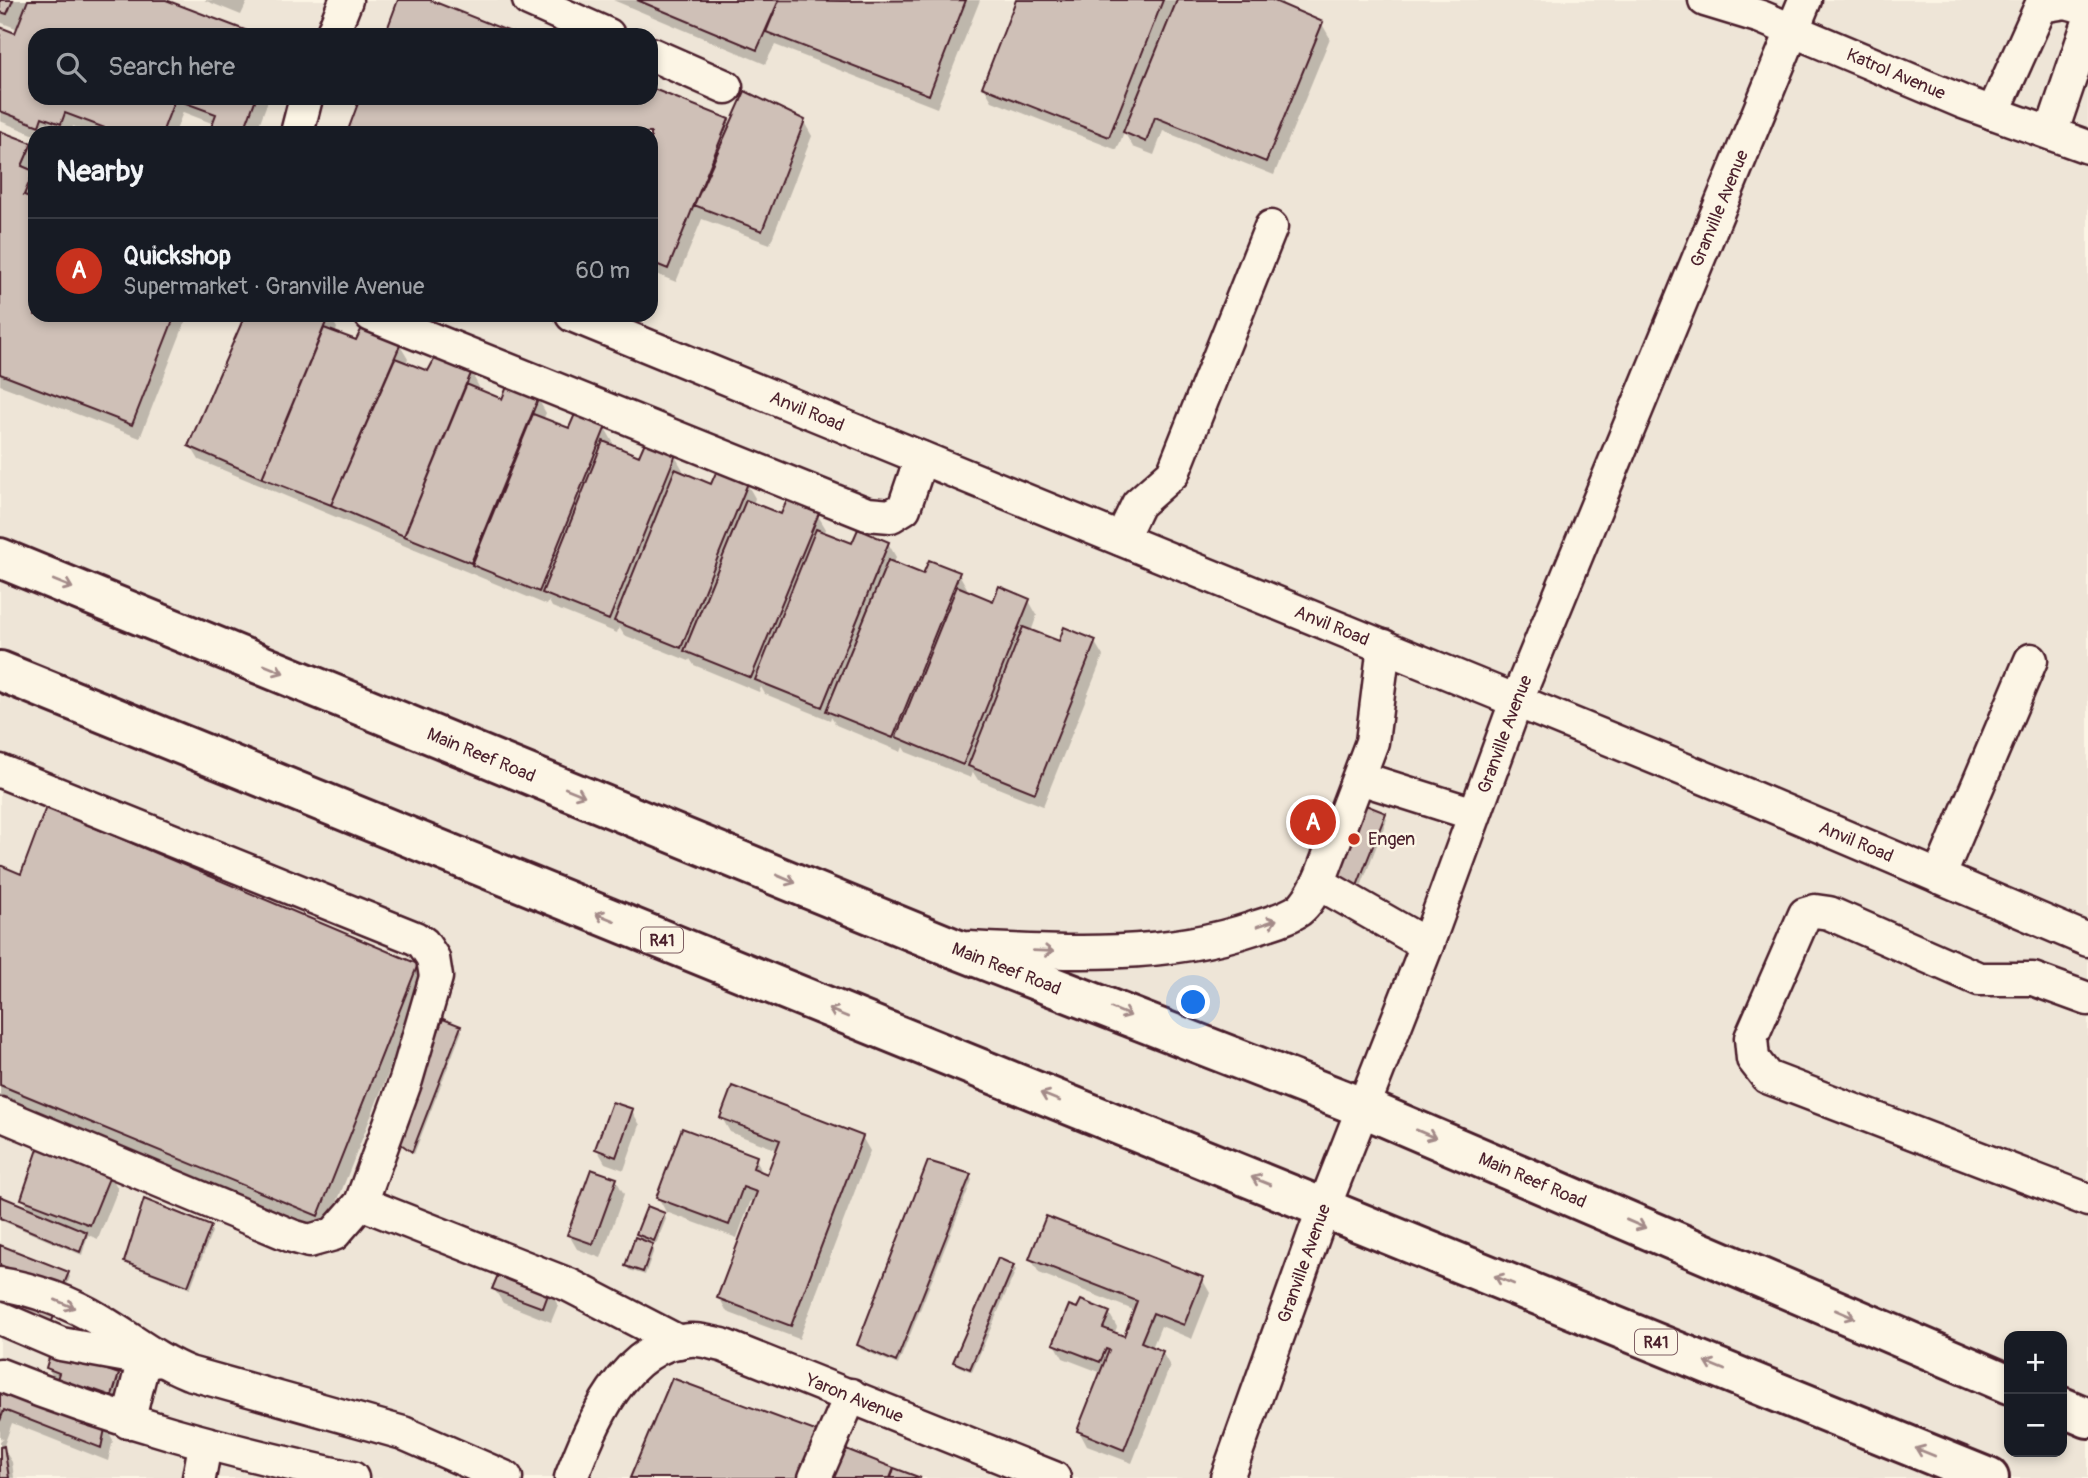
<!DOCTYPE html>
<html lang="en">
<head>
<meta charset="utf-8">
<style>
	body { margin:0; font-family:Pangolin,sans-serif; background:#20242c; color:#f1f3f6 }
	.controls { position:absolute; right:21px; bottom:21px; display:grid; overflow:hidden; border-radius:14px; box-shadow:0 4px 10px #0003 }
	.controls button { width:63px; height:63px; display:grid; place-items:center; padding:0; border:0; border-bottom:2px solid #363941; background:#171b24; color:#f1f3f6; font:35px sans-serif }
	.you { position:absolute; left:1194px; top:1003px; width:24px; height:24px; margin:-18px; border:5px solid #fff; border-radius:50%; background:#1a73e8; box-shadow:0 0 0 10px #1a73e833 }
	.badge { display:grid; place-items:center; width:46px; height:46px; border-radius:50%; background:#c8321e; color:#fff; font-size:23px; font-weight:700 }
	.pin { position:absolute; translate:-50% -50%; border:4px solid #fff; box-shadow:0 2px 7px #0006 }
	.list { margin:0; padding:0; list-style:none }
	h2 { display:flex; justify-content:space-between; align-items:center; height:91px; margin:0; padding:0 28px; font-size:30px }
	h2 small { font-size:23px; font-weight:400; color:#9ea1a6 }
	.list li { display:grid; grid-template-columns:46px 1fr auto; gap:21px; align-items:center; box-sizing:border-box; height:105px; padding:0 28px; border-top:2px solid #363941 }
	.list b { display:block; font-size:26px; white-space:nowrap }
	.list p { margin:0; font-size:23px; white-space:nowrap; color:#9ea1a6 }
	.list em { font-size:23px; font-style:normal; color:#9ea1a6 }
	.icon { flex:none; width:38px; height:38px; fill:none; stroke:currentColor; stroke-width:2; stroke-linecap:round; stroke-linejoin:round }
	.map { position:relative; flex:none; width:2088px; height:1478px; overflow:hidden }
	.search { position:absolute; background:#171b24; box-shadow:0 4px 10px #0003; left:28px; top:28px; width:630px; height:77px; display:flex; align-items:center; gap:18px; box-sizing:border-box; padding:0 24px; border-radius:21px; color:#9ea1a6; font-size:26px }
	.panel { position:absolute; background:#171b24; box-shadow:0 4px 10px #0003; left:28px; top:126px; width:630px; height:196px; border-radius:21px }
	.map>svg:first-child { display:block }
	.built { fill:#eee5d7; fill-rule:evenodd }
	.shadow { fill:#0003 }
	.building { fill:#cfc0b7; stroke:#4a1f2b; stroke-width:2 }
	.lines { fill:none; stroke-linecap:round; stroke-linejoin:round }
	.minor-casing { stroke:#4a1f2b; stroke-width:37 }
	.major-casing { stroke:#4a1f2b; stroke-width:44 }
	.minor { stroke:#fcf5e5; stroke-width:32 }
	.major { stroke:#fcf5e5; stroke-width:38 }
	.oneway { stroke:#a38a88 }
	.poi-dot { fill:#c8321e; stroke:#fcf5e5; stroke-width:2.5 }
	.labels { text-anchor:middle; stroke-width:5; stroke-linejoin:round; paint-order:stroke }
	.shield { fill:#fcf5e5; stroke:#7f5f63; stroke-width:2 }
	.shield-label { font-size:16px; font-weight:bold; fill:#4a1f2b }
	.street-label { font-size:18px; fill:#4a1f2b; stroke:#fcf5e5 }
	.poi-label { font-size:18px; fill:#4a1f2b; stroke:#fcf5e5; text-anchor:start }
</style>
</head>
<body>
<div class="map">
<svg width="2088" height="1478" viewBox="0 0 2088 1478">
	<rect width="100%" height="100%" fill="#fcf5e5"/>
	<filter id="ink" filterUnits="userSpaceOnUse"><feTurbulence type="fractalNoise" baseFrequency=".0143" numOctaves="2"/><feDisplacementMap in="SourceGraphic" scale="14" xChannelSelector="R" yChannelSelector="G"/><feConvolveMatrix kernelMatrix="1 2 1 2 8 2 1 2 1" color-interpolation-filters="sRGB"/></filter>
	<g filter="url(#ink)">
		<path class="built" d="M0 0H2088V1478H0ZM35 35H651V98H35ZM35 133H651V315H35ZM2009 1336H2062V1452H2009Z"/>
		<path class="shadow" d="M0 0H161L253 35H35V98H269L256 133H210L214 124 183 112 175 133H91L73 126 71 133 50 130 35 135 0 121V29L16 35 18 29 0 22Z
			M204 0H248L241 15Z
			M613 0H834L843 3 844 0H980L937 108 775 45 765 64Z
			M1018 0H1283V8L1322 24 1330 38 1274 175 1163 131 1154 155 1133 147 1124 132 1117 150 992 101 983 86Z
			M651 90 728 120 731 126 804 122 812 136 770 244 702 219 676 282 651 272V133H349L362 98H651Z
			M0 133 31 145 35 152V315H188L140 438 0 385Z
			M247 315H329L337 328 335 334 357 342 399 344 408 359 405 364 429 373 471 372 479 387 477 391 503 401 538 399 546 413 543 420 570 430 605 428 613 442 612 446 640 458 675 456 683 470 682 474 712 486 747 484 755 498 753 505 782 516 817 514 826 529 824 534 853 546 888 543 896 557 894 564 924 576 959 574 967 588 966 592 994 603 1029 601 1037 615 1031 632 1060 644 1094 641 1103 656 1043 806 978 780 973 772 971 778 906 752 903 747 901 752 836 725 831 717 830 720 765 694 761 687 759 692 694 665 690 659 689 661 624 635 619 627 617 633 552 607 549 601 547 605 199 460 190 445Z
			M1385 815 1387 819 1350 915 1322 904 1337 858 1313 849 1311 845Z
			M0 867 22 876 416 965 425 980 326 1230 0 1095Z
			M460 1027 462 1031 414 1154 399 1143Z
			M632 1111 640 1125 624 1170 605 1163 597 1149Z
			M722 1118 862 1137 870 1151 799 1339 727 1312 719 1297 755 1202 751 1200 737 1238 666 1212 658 1197 756 1158 763 1175 768 1176 778 1150 730 1132Z
			M110 1174 118 1189 98 1239 88 1235 82 1255 0 1220V1198L30 1210 23 1199Z
			M970 1176 972 1180 898 1365 861 1349 859 1345Z
			M616 1180 624 1194 601 1258 577 1249 569 1235Z
			M664 1214 666 1219 656 1244 650 1242 654 1250 645 1275 629 1270 626 1265 642 1242 638 1234Z
			M210 1228 212 1232 190 1289 129 1265 126 1261Z
			M0 1247 68 1273 70 1277 64 1292 0 1267Z
			M1031 1259 1202 1279 1210 1293 1192 1339 1161 1326 1152 1348 1162 1352 1170 1366 1132 1463 1087 1446 1079 1431 1102 1373 1063 1358 1055 1344 1109 1313 1117 1327 1114 1334 1125 1338 1136 1311 1039 1273Z
			M1013 1266 1016 1270 972 1372 958 1366 955 1362Z
			M494 1289 549 1290 558 1305 551 1322 503 1303Z
			M48 1368 118 1375 126 1389 120 1409 56 1382Z
			M0 1390 105 1425 113 1440 108 1461 12 1423 3 1448 12 1462 14 1478H0V1441L4 1439 0 1438Z"/>
		<path class="building" d="M0 0H13L7 14 0 12Z
			M28 0H166L258 35H35V98H256L243 133H209L216 114 175 99 162 133H118L65 113 61 124 42 117 39 126 0 111V27L15 33Z
			M398 0H430L518 35H385Z
			M637 0H779L757 50Z
			M779 0 842 1 966 0 929 95 766 32Z
			M1016 0H1163L1109 137 982 87Z
			M1177 0H1272L1323 22 1266 162 1155 117 1146 142 1123 132Z
			M651 88 729 119 668 269 651 262V133H347L360 98H651Z
			M745 91 805 120 762 231 694 205Z
			M0 131 32 143 22 166 34 171 24 195 35 199V315H175L132 425 0 374Z
			M245 315H329L262 478 188 446Z
			M324 328 356 340 362 328 401 343 331 505 262 478Z
			M395 358 428 371 435 358 472 371 404 536 331 505Z
			M466 384 502 399 508 384 539 397 471 563 404 536Z
			M533 414 569 428 575 414 606 426 539 592 472 565Z
			M603 441 639 456 645 442 676 454 609 620 542 593Z
			M675 469 711 484 717 470 748 483 681 648 614 621Z
			M746 500 781 514 787 500 819 513 751 678 684 651Z
			M816 529 852 543 858 529 889 542 822 707 755 680Z
			M888 560 923 574 929 560 960 572 893 738 826 711Z
			M957 586 993 601 999 586 1030 599 963 765 896 737Z
			M1023 627 1059 641 1064 627 1096 640 1035 793 968 766Z
			M1358 802 1386 813 1351 901 1318 900 1327 853 1309 845 1323 810 1351 820Z
			M46 807 418 964 318 1216 0 1085V865L21 874Z
			M443 1019 461 1026 412 1152 394 1139Z
			M732 1086 863 1136 791 1326 717 1298 757 1192 743 1187 729 1225 656 1198 682 1128 757 1156 753 1168 767 1174 780 1140 720 1118Z
			M612 1102 633 1109 616 1157 595 1149Z
			M39 1146 111 1173 90 1225 21 1199Z
			M928 1161 971 1174 896 1362 857 1345Z
			M591 1169 617 1178 593 1244 567 1235Z
			M0 1196 87 1232 80 1252 0 1218Z
			M144 1199 211 1226 188 1286 124 1262Z
			M647 1206 665 1213 654 1241 636 1234Z
			M1046 1216 1203 1277 1184 1325 1153 1313 1141 1342 1163 1351 1124 1450 1077 1431 1109 1350 1106 1349 1100 1362 1053 1344 1069 1305 1077 1308 1081 1300 1110 1312 1103 1328 1124 1336 1137 1301 1029 1259Z
			M635 1237 653 1244 643 1272 625 1266Z
			M0 1245 69 1272 62 1289 0 1265Z
			M998 1258 1014 1265 970 1369 953 1362Z
			M500 1270 550 1289 543 1308 492 1289Z
			M18 1295 57 1308 50 1326 12 1313Z
			M51 1351 119 1374 112 1396 89 1388 85 1401 53 1391 59 1373 46 1368Z
			M672 1378 818 1432 798 1478H630Z
			M0 1388 106 1424 101 1448 4 1410 0 1421Z
			M4 1446 9 1478H0V1447Z
			M841 1447 894 1468 890 1478H828Z
			M894 1468 921 1478H891Z"/>
		<g class="lines">
			<g class="minor-casing">
				<g id="minor">
					<path d="M529 0 608 35"/>
					<path id="s1" d="M1705 0 1761 17 1963 102 2088 147"/>
					<path d="M332 35 346 0"/>
					<path d="M651 54 726 87"/>
					<path d="M1993 113 2041 6 2066 2 2088 8"/>
					<path d="M2052 131 2088 25"/>
					<path d="M297 133 306 98"/>
					<path d="M371 315 867 514 891 516 904 508 921 458"/>
					<path id="s2" d="M572 315 1749 796 2088 940"/>
					<path d="M1121 539 1138 504 1173 473 1271 227"/>
					<path d="M1384 646 1372 742 1320 879 1324 886 1427 945"/>
					<path d="M0 771 415 938 423 943 433 958 436 977 406 1080 361 1203 334 1234 309 1241 292 1236 0 1114"/>
					<path d="M1360 778 1474 814"/>
					<path d="M1939 877 2031 660"/>
					<path d="M970 948C1066 953 1162 959 1254 928 1269 923 1286 919 1299 910 1309 902 1314 890 1320 879"/>
					<path d="M2088 999 2033 979H1979L1829 913 1815 911 1805 914 1751 1038 1753 1059 1767 1077 2088 1200"/>
					<path d="M361 1203 569 1285 679 1342"/>
					<path d="M0 1284C34 1289 72 1303 101 1321 131 1339 157 1360 189 1373L403 1433 506 1478"/>
					<path d="M0 1318 61 1344 155 1361"/>
					<path d="M0 1375C117 1422 229 1451 352 1478"/>
					<path d="M128 1422 146 1351"/>
					<path d="M199 1478 205 1445"/>
					<path id="s3" d="M571 1478C591 1426 623 1344 690 1340 701 1339 712 1343 722 1345L1054 1478"/>
					<path d="M815 1478 851 1395"/>
					<path id="s4" d="M1227 1478 1324 1207 1427 945 1516 702 1805 0"/>
				</g>
			</g>
			<g class="major-casing">
				<g id="major">
					<path id="s5" d="M0 558 951 947 1364 1108 2009 1384"/>
					<path d="M0 671 1989 1478"/>
					<path d="M2062 1407 2088 1418"/>
				</g>
			</g>
			<use href="#minor" class="minor"/>
			<use href="#major" class="major"/>
		</g>
		<defs><path id="oneway-shaft" d="M-6 0H5M1.5-3L5.5 0L1.5 3" fill="none" stroke-width="1.6" stroke-linecap="round" stroke-linejoin="round" transform="scale(1.75)"/></defs>
		<g class="oneway">
			<use href="#oneway-shaft" transform="translate(63 584) rotate(22)"/>
			<use href="#oneway-shaft" transform="translate(274 669) rotate(22)"/>
			<use href="#oneway-shaft" transform="translate(575 792) rotate(22)"/>
			<use href="#oneway-shaft" transform="translate(786 879) rotate(23)"/>
			<use href="#oneway-shaft" transform="translate(605 917) rotate(-158)"/>
			<use href="#oneway-shaft" transform="translate(1267 923) rotate(-19)"/>
			<use href="#oneway-shaft" transform="translate(1043 951) rotate(2)"/>
			<use href="#oneway-shaft" transform="translate(1121 1012) rotate(22)"/>
			<use href="#oneway-shaft" transform="translate(838 1013) rotate(-158)"/>
			<use href="#oneway-shaft" transform="translate(1050 1097) rotate(-158)"/>
			<use href="#oneway-shaft" transform="translate(1426 1134) rotate(23)"/>
			<use href="#oneway-shaft" transform="translate(1261 1181) rotate(-158)"/>
			<use href="#oneway-shaft" transform="translate(1636 1224) rotate(23)"/>
			<use href="#oneway-shaft" transform="translate(1504 1280) rotate(-158)"/>
			<use href="#oneway-shaft" transform="translate(65 1304) rotate(23)"/>
			<use href="#oneway-shaft" transform="translate(1845 1314) rotate(23)"/>
			<use href="#oneway-shaft" transform="translate(1715 1366) rotate(-158)"/>
			<use href="#oneway-shaft" transform="translate(1925 1452) rotate(-158)"/>
		</g>
	</g>
	<circle class="poi-dot" cx="1354" cy="839" r="7"/>
	<g class="labels">
		<g class="shield">
			<rect x="641" y="927.5" width="42" height="25" rx="5"/>
			<rect x="1635" y="1329.5" width="42" height="25" rx="5"/>
		</g>
		<g class="shield-label">
			<text x="662" y="946">R41</text>
			<text x="1656" y="1348">R41</text>
		</g>
		<g class="street-label">
			<text dy="6" stroke="none"><textPath href="#s1" startOffset="205">Katrol Avenue</textPath></text>
			<text dy="6" stroke="none"><textPath href="#s4" startOffset="1362">Granville Avenue</textPath></text>
			<text dy="6" stroke="none"><textPath href="#s2" startOffset="254">Anvil Road</textPath></text>
			<text dy="6" stroke="none"><textPath href="#s2" startOffset="821">Anvil Road</textPath></text>
			<text dy="6" stroke="none"><textPath href="#s4" startOffset="794">Granville Avenue</textPath></text>
			<text dy="6" stroke="none"><textPath href="#s5" startOffset="520">Main Reef Road</textPath></text>
			<text dy="6" stroke="none"><textPath href="#s2" startOffset="1388">Anvil Road</textPath></text>
			<text dy="6" stroke="none"><textPath href="#s5" startOffset="1087">Main Reef Road</textPath></text>
			<text dy="6" stroke="none"><textPath href="#s5" startOffset="1654">Main Reef Road</textPath></text>
			<text dy="6" stroke="none"><textPath href="#s4" startOffset="228">Granville Avenue</textPath></text>
			<text dy="6" stroke="none"><textPath href="#s3" startOffset="368">Yaron Avenue</textPath></text>
		</g>
		<g class="poi-label">
			<text x="1368" y="845">Engen</text>
		</g>
	</g>
</svg>
<div class="controls">
<button>+</button>
<button>−</button>
</div>
<div class="you"></div>
<div class="pin badge" style="left:1313px;top:822px">A</div>
<div class="search"><svg class="icon" aria-label="search" viewBox="0 0 24 24"><circle cx="10" cy="10" r="6"/><path d="M15 15l6 6"/></svg>Search here</div>
<section class="panel">
<h2>Nearby<small></small></h2>
<ul class="list">
<li><span class="badge">A</span><div><b>Quickshop</b><p>Supermarket · Granville Avenue</p></div><em>60 m</em></li>
</ul>
</section>
</div>
</body>
</html>
